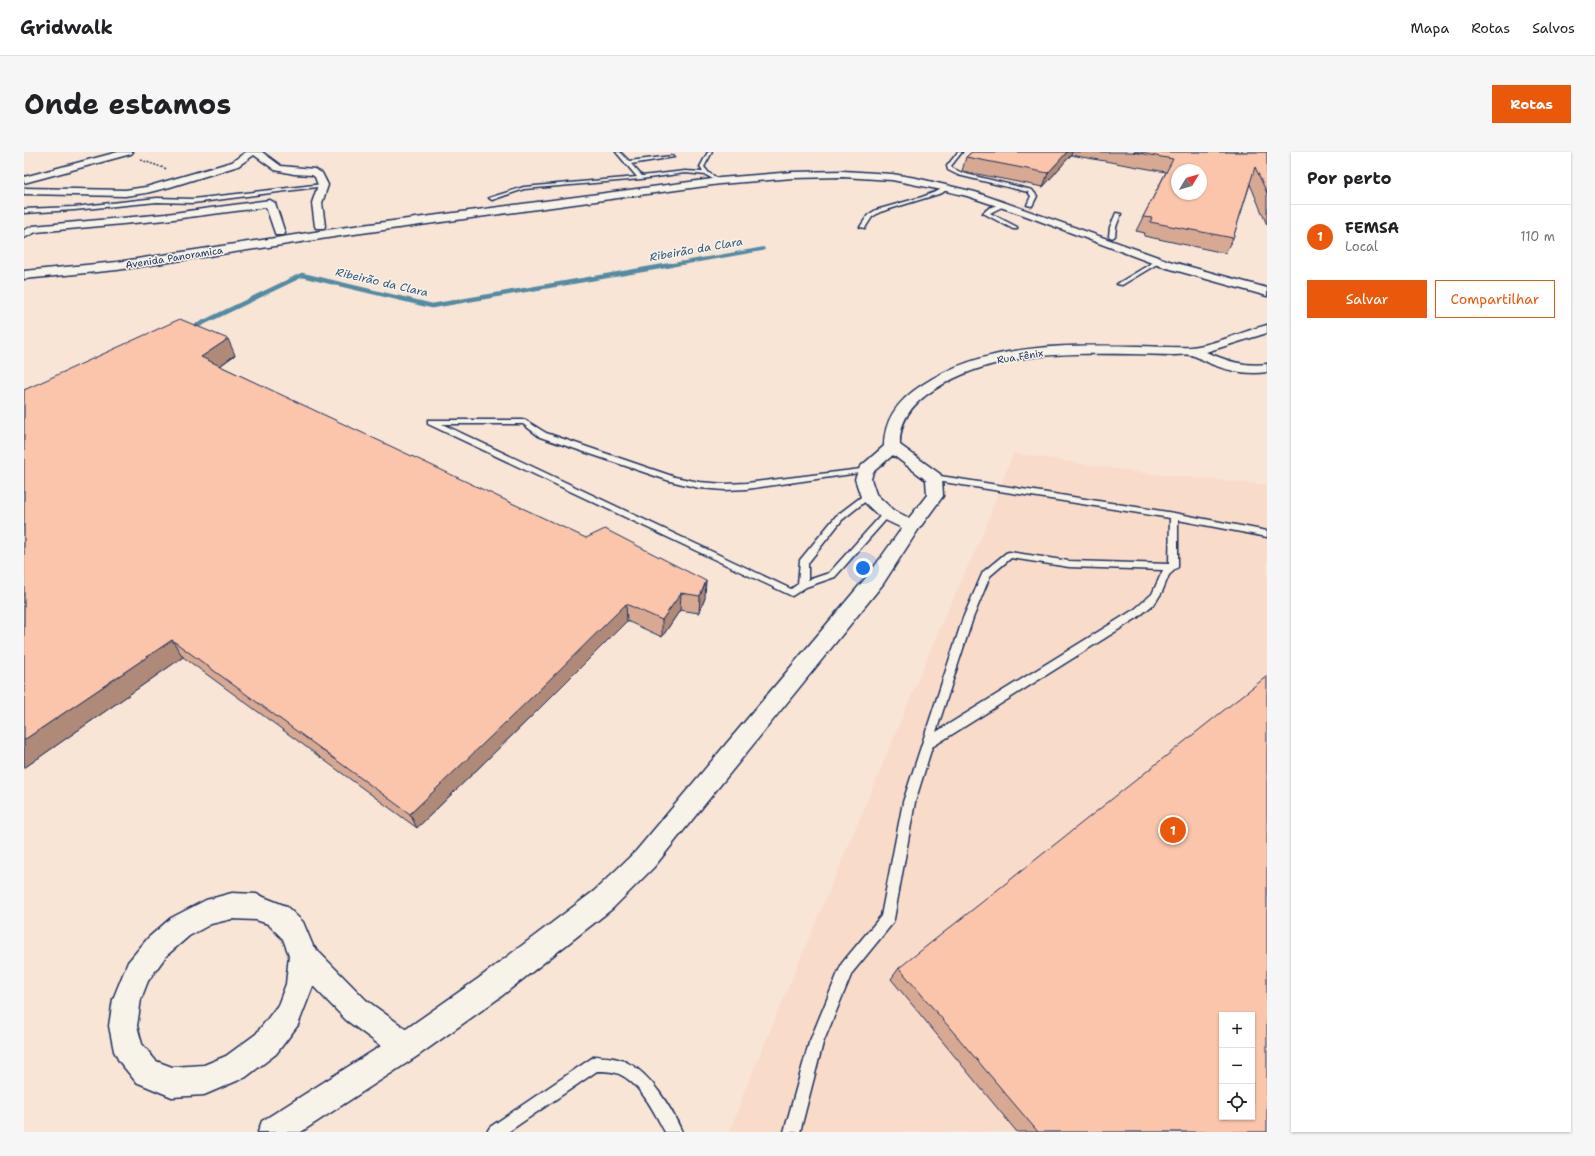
<!DOCTYPE html>
<html lang="pt">
<head>
<meta charset="utf-8">
<style>
	body { margin:0; font-family:"Shantell Sans",sans-serif; background:#f6f6f6; color:#202124 }
	.controls { position:absolute; right:12px; bottom:12px; display:grid; overflow:hidden; border-radius:0px; box-shadow:0 1px 3px #0004 }
	.controls button { width:36px; height:36px; display:grid; place-items:center; padding:0; border:0; border-bottom:1px solid #e0e0e0; background:#fff; color:#202124; font:20px sans-serif }
	.compass { position:absolute; left:1147px; top:12px; width:36px; height:36px; border-radius:50%; background:#fff; box-shadow:0 1px 3px #0004; rotate:52deg }
	.you { position:absolute; left:839px; top:416px; width:14px; height:14px; margin:-10px; border:3px solid #fff; border-radius:50%; background:#1a73e8; box-shadow:0 0 0 6px #1a73e833 }
	.badge { display:grid; place-items:center; width:26px; height:26px; border-radius:50%; background:#ea580c; color:#fff; font-size:13px; font-weight:700 }
	.pin { position:absolute; translate:-50% -50%; border:2px solid #fff; box-shadow:0 1px 4px #0006 }
	.list { margin:0; padding:0; list-style:none }
	h2 { display:flex; justify-content:space-between; align-items:center; height:52px; margin:0; padding:0 16px; font-size:17px }
	h2 small { font-size:13px; font-weight:400; color:#757577 }
	.list li { display:grid; grid-template-columns:26px 1fr auto; gap:12px; align-items:center; box-sizing:border-box; height:64px; padding:0 16px; border-top:1px solid #e0e0e0 }
	.list b { display:block; font-size:15px; white-space:nowrap }
	.list p { margin:0; font-size:13px; white-space:nowrap; color:#757577 }
	.list em { font-size:13px; font-style:normal; color:#757577 }
	.actions { display:flex; gap:8px; padding:12px 16px }
	.actions a { flex:1; padding:9px 0; border:1px solid #ea580c; border-radius:0px; text-align:center; font-size:14px; color:#ea580c }
	.actions .main { background:#ea580c; color:#fff }
	.icon { flex:none; width:22px; height:22px; fill:none; stroke:currentColor; stroke-width:2; stroke-linecap:round; stroke-linejoin:round }
	.map { position:relative; flex:none; width:1243px; height:980px; overflow:hidden; border-radius:0px }
	header { display:flex; align-items:center; gap:24px; box-sizing:border-box; height:56px; padding:0 20px; background:#fff; border-bottom:1px solid #e0e0e0 }
	header strong { font-size:19px }
	nav { display:flex; gap:22px; margin-inline-start:auto; font-size:14px }
	.intro { display:flex; align-items:center; justify-content:space-between; box-sizing:border-box; height:96px; padding:0 24px }
	h1 { margin:0; font-size:28px }
	.button { padding:10px 18px; border-radius:0px; background:#ea580c; color:#fff; font-size:14px; font-weight:700 }
	main { display:flex; gap:24px; padding:0 24px }
	aside { flex:1; background:#fff; border-radius:0px; box-shadow:0 1px 3px #0004 }
	.map>svg:first-child { display:block }
	.built { fill:#f9dbc9; fill-rule:evenodd }
	.lines { fill:none; stroke-linecap:round; stroke-linejoin:round }
	.stream-far1 { stroke:#538ba4; stroke-width:3.5 }
	.stream { stroke:#538ba4; stroke-width:4.5 }
	.lane-casing { stroke:#1b2f5e; stroke-width:3 }
	.street-casing { stroke:#1b2f5e; stroke-width:3 }
	.secondary-casing { stroke:#1b2f5e; stroke-width:3 }
	.path { stroke:#1b2f5e; stroke-width:1.5; stroke-dasharray:2 1.5; stroke-linecap:butt }
	.lane { fill:#f7f3e8; fill-rule:evenodd }
	.street { fill:#f7f3e8; fill-rule:evenodd }
	.secondary { fill:#f7f3e8; fill-rule:evenodd }
	.wall { fill:#d7a993; stroke:#1b2f5e }
	.shaded-wall { fill:#af8a78; stroke:#1b2f5e }
	.building { fill:#fac5ab; stroke:#1b2f5e; fill-rule:evenodd }
	.labels { text-anchor:middle; stroke-width:3; stroke-linejoin:round; paint-order:stroke }
	.far-street-label { font-size:10px; fill:#1b2f5e; stroke:#f7f3e8 }
	.far-water-label { font-size:11px; font-style:italic; fill:#32557b; stroke:#f7f3e8 }
</style>
</head>
<body>
<header>
<strong>Gridwalk</strong>
<nav><a>Mapa</a><a>Rotas</a><a>Salvos</a></nav>
</header>
<div class="intro"><h1>Onde estamos</h1><a class="button">Rotas</a></div>
<main>
<div class="map">
<svg width="1243" height="980" viewBox="0 0 1243 980">
	<rect width="100%" height="100%" fill="#f8e5d6"/>
	<filter id="ink" filterUnits="userSpaceOnUse"><feTurbulence type="fractalNoise" baseFrequency=".025" numOctaves="2"/><feDisplacementMap in="SourceGraphic" scale="8" xChannelSelector="R" yChannelSelector="G"/><feConvolveMatrix kernelMatrix="1 2 1 2 8 2 1 2 1" color-interpolation-filters="sRGB"/></filter>
	<g filter="url(#ink)">
		<path class="built" d="M989 301 1118 321 1243 333V980H706L719 943 921 464 959 382ZM1198 863H1228V965H1198Z"/>
		<g class="lines">
			<path class="stream-far1" d="M642 114 739 97"/>
			<path class="stream" d="M164 178 278 123 408 154 647 113"/>
			<g class="lane-casing">
				<path id="lane" d="M592 0H596L605 9 648 4 650 5 607 12 618 24 661 19 679 20 676 15 684 0H688L680 15 685 21 698 29 694 30 682 23 661 21 617 27 500 37 468 48 465 46 500 35 613 25Z
					M934 0H938L927 14 928 16 938 21 1008 38 1013 44 1008 54 1003 53 1007 44 1004 40 934 23 924 18 923 14Z
					M299 32 301 34 169 51 133 50 50 58 0 61V57L50 55 133 46 169 47Z
					M922 34 926 35 918 41 856 60 848 65 841 76 836 75 844 63 852 58 898 45 914 39Z
					M979 51 984 52 966 61 993 75V77H989L959 61 965 56Z
					M1092 61 1097 62 1092 75 1091 84 1088 86 1085 84 1086 75Z
					M1133 108 1138 109 1098 133 1093 132Z
					M404 268H501L522 281 651 325 675 330 701 332 723 331 845 316V320H842L723 337 701 338 675 336 646 329 516 285 499 272H418L767 437 774 432 776 408 812 364 841 342 844 341 848 344 818 368 784 411V428L805 421 860 360H866L867 362 811 425 782 435 768 444 404 272Z
					M910 323 1150 361 1243 379V385L1154 368V415L1145 423 1138 440 1131 451 1113 466 908 595 891 650 870 767 868 772 828 821 799 891 776 980H760L785 891 818 811 857 764 879 650 939 466 959 420 982 401 985 400 1045 409 1145 412 1146 366 907 328V324ZM987 406 1045 415 1139 418 1128 442 1111 457 912 580 949 466 966 424Z
					M571 904C582 905 593 905 604 911 627 922 648 957 658 980H641C630 960 617 932 595 922 588 919 580 919 573 919L484 980H463L466 975Z"/>
			</g>
			<g class="street-casing">
				<path id="street" d="M94 0H109L107 2 0 31V25Z
					M222 0H238L257 14 290 17 298 21 304 33 298 51 301 74 300 76H292L291 74 288 51 294 33 291 25 288 23 270 22 251 18 230 3 214 14 146 35 122 41 101 44 0 42V36L101 38 122 35 208 10Z
					M246 48 251 51 261 81 260 83H252L251 81 242 55 142 68 12 80 0 86V78L9 74 142 62Z
					M1243 173V181L1182 200C1203 209 1221 215 1243 212V220C1223 223 1205 219 1187 212 1181 209 1174 205 1167 203 1162 202 1155 203 1149 203 1135 203 1121 202 1107 202 1039 201 966 200 908 239 888 252 875 269 876 293L916 322 918 326 919 344 894 378 859 432 630 715 588 757 475 846 392 905 277 980H234L238 969 357 894 322 868 289 834 274 873 252 902 222 925 180 943 148 945 112 930 95 909 90 899 85 874 89 847 104 810 124 786 147 766 182 748 208 741 232 742 262 754 279 770 289 794 342 848 382 877 455 826 570 739 612 699 845 422 878 376 857 366 838 348 831 327 836 315 860 294C860 266 876 247 898 233 961 191 1040 193 1113 194 1131 194 1149 196 1167 195 1190 193 1220 179 1243 173ZM869 303 902 328 903 343 885 366 869 358 852 342 847 327 849 320ZM208 767 232 768 244 772 259 787 265 803 262 832 254 853 232 882 202 904 180 913 148 915 132 909 118 892 113 874 117 847 124 829 142 804 165 784 187 772Z"/>
			</g>
			<g class="secondary-casing">
				<path id="secondary" d="M819 19 868 22 892 26 951 40 1145 109 1243 136V144L1136 114 997 62 943 44 918 38 868 28 819 25 769 26 696 32 323 83 93 118 0 127V119L93 110 323 75 696 26 769 20Z"/>
			</g>
			<path class="path" d="M117 8 143 17"/>
			<use href="#lane" class="lane"/>
			<use href="#street" class="street"/>
			<use href="#secondary" class="secondary"/>
		</g>
		<path class="wall" d="M948 0H1243V73L1226 32 1209 86 1201 101 1120 84 1121 81 1112 79 1119 65 1142 20 1047 3 1019 35 938 19 942 5Z
			M211 203 196 214 681 446 675 461 656 458 638 485 603 469 511 561 393 676 159 505 0 616V238Z
			M875 816 1243 980H993L867 827Z"/>
		<path class="shaded-wall" d="M1043 0H1048L1047 3 1019 35 1024 21Z
			M204 187 211 203 185 221 177 205Z
			M682 429 681 446 675 461 676 444Z
			M657 441 656 458 638 485V468Z
			M602 452 603 469 511 561 393 676 386 662Z
			M148 488 159 505 0 616V588Z"/>
		<path class="building" d="M948 0H1043L1024 21 942 5Z
			M1109 0H1243V41L1231 15 1209 86 1126 70 1128 66 1119 65 1149 7ZM1153 18H1177V42H1153Z
			M156 167 204 187 177 205 562 386 581 377 682 429 676 444 657 441 638 468 602 452 508 545 386 662 148 488 0 588V238Z
			M1243 524V980H1014L875 816ZM1198 863H1228V965H1198Z"/>
	</g>
	<g class="labels">
		<g class="far-street-label">
			<text transform="translate(150 105) rotate(-9)" y="4">Avenida Panoramica</text>
			<text transform="translate(996 204) rotate(-9)" y="4">Rua Fênix</text>
		</g>
		<g class="far-water-label">
			<text transform="translate(672 97) rotate(-10)" y="4">Ribeirão da Clara</text>
			<text transform="translate(358 130) rotate(13)" y="4">Ribeirão da Clara</text>
		</g>
	</g>
</svg>
<div class="controls">
<button>+</button>
<button>−</button>
<button><svg class="icon" aria-label="locate" viewBox="0 0 24 24"><circle cx="12" cy="12" r="6"/><path d="M12 2v4M12 18v4M2 12h4M18 12h4"/></svg></button>
</div>
<svg class="compass" viewBox="-18 -18 36 36"><path d="M0-13l5 13h-10z" fill="#e53935"/><path d="M0 13l5-13h-10z" fill="#757577"/></svg>
<div class="you"></div>
<div class="pin badge" style="left:1149px;top:678px">1</div>
</div>
<aside>
<h2>Por perto<small></small></h2>
<ul class="list">
<li><span class="badge">1</span><div><b>FEMSA</b><p>Local</p></div><em>110 m</em></li>
</ul>
<div class="actions"><a class="main">Salvar</a><a>Compartilhar</a></div>
</aside>
</main>
</body>
</html>
